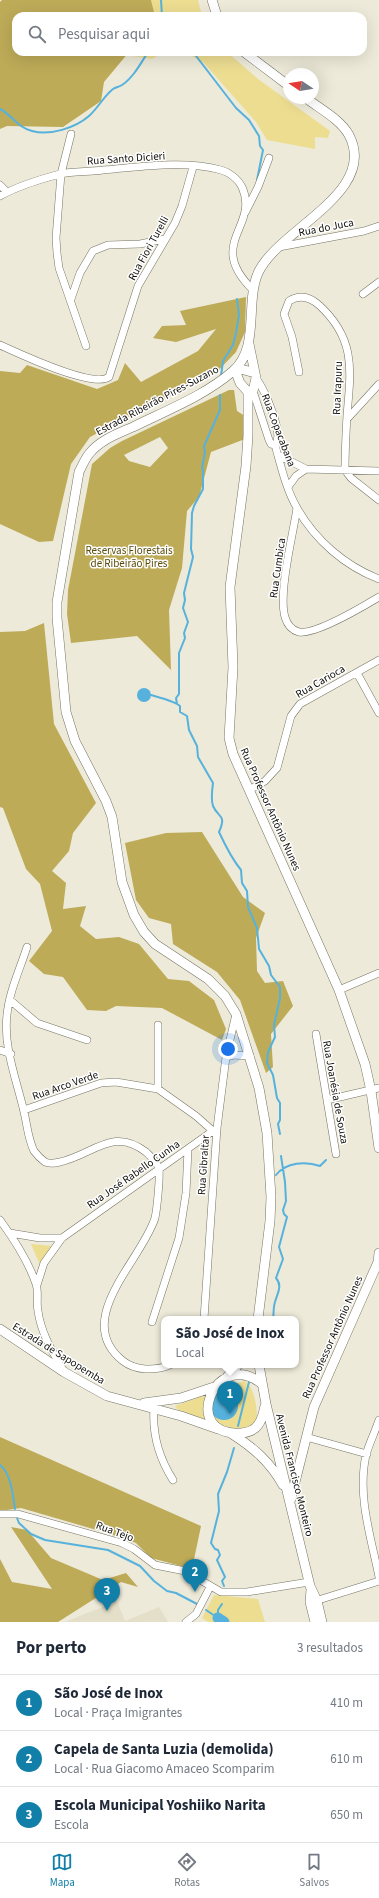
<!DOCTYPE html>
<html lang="pt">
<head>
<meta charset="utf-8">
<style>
	body { margin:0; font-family:"Source Sans 3",sans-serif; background:#f6f6f7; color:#1f2937 }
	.compass { position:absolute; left:283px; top:68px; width:36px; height:36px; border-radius:50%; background:#fff; box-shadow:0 4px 16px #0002; rotate:282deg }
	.you { position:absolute; left:228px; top:1049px; width:14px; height:14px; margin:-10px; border:3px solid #fff; border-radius:50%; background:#1a73e8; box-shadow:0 0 0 6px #1a73e833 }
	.badge { display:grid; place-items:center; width:26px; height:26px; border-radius:50%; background:#127fa8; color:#fff; font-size:13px; font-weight:700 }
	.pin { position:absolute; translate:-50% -33px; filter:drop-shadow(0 1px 2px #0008) }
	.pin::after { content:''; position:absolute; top:21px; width:14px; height:12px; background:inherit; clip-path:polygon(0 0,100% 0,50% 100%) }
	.popup { position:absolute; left:161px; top:1316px; width:138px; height:52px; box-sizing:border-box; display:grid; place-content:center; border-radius:8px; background:#fff; filter:drop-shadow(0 1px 3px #0005); font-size:13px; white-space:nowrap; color:#747a83 }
	.popup b { font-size:15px; color:#1f2937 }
	.popup::after { content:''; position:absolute; left:50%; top:100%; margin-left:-8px; border:8px solid transparent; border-top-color:#fff }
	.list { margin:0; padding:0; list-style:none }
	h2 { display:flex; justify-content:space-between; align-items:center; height:52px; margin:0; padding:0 16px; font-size:17px }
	h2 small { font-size:13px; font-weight:400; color:#747a83 }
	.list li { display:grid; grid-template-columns:26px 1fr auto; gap:12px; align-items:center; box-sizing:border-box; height:56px; padding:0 16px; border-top:1px solid #e0e1e3 }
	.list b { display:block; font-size:15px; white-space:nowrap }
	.list p { margin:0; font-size:13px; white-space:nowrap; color:#747a83 }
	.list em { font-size:13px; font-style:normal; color:#747a83 }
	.icon { flex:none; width:22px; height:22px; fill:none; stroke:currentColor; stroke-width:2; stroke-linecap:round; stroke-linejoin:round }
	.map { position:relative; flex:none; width:379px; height:1622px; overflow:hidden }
	.search { position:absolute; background:#fff; box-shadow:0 4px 16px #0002; left:12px; right:12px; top:12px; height:44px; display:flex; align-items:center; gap:10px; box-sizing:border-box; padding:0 14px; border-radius:12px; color:#747a83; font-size:15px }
	.sheet { height:220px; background:#fff }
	nav { display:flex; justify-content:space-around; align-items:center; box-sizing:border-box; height:56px; border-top:1px solid #e0e1e3; background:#fff; font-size:11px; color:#747a83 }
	nav a { display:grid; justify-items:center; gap:2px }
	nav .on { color:#127fa8 }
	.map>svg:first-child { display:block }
	.built { fill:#e4dfc8 }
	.green { fill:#ecdd91 }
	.forest { fill:#bdab58; fill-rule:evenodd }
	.water { fill:#56b2dc }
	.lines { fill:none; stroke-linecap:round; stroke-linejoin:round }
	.stream { stroke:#56b2dc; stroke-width:2 }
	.river { stroke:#56b2dc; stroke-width:11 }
	.street-casing { stroke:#767465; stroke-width:8 }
	.secondary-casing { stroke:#767465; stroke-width:10 }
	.street { stroke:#fff; stroke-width:7 }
	.secondary { stroke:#fff; stroke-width:9 }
	.labels { text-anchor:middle; stroke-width:3; stroke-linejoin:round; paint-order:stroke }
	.street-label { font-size:11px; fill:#0f0e09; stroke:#fff }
	.park-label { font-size:11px; fill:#594c09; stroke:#fff }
</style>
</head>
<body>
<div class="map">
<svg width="379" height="1622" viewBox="0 0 379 1622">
	<rect width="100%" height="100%" fill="#edead9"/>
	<path class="built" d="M117 1601 125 1621 159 1607 168 1622H65Z"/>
	<path class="green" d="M151 0H198L202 16H155Z
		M129 52H164L152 59 126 55Z
		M184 52H227L258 79 330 131 328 138 315 137V149L267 140 256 122 203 62Z
		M31 1244 51 1246 40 1265Z
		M244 1381C254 1383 259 1414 256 1423 254 1427 249 1429 246 1431 233 1428 180 1417 175 1406Z
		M214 1595 258 1599 265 1622H208L202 1618Z"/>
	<path class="forest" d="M2 0H151L155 16H16V52H129L104 82 101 101 63 127 7 126 0 129V2Z
		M246 297 245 332 236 352 215 374 147 407 90 437 71 464 53 541 39 542 0 524V371L20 373 27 365 97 389 118 380 125 363 141 382 198 351 216 329 176 342 153 338 162 326 186 325 180 311Z
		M229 390H234L237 411 245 416V439L211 452 199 497 187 511 182 568 169 610 171 670 137 636 71 643 67 614 68 590 92 464 110 448 122 441ZM160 437 168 448 150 467 129 461 124 455Z
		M44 623 54 724 96 803 73 833 69 851 52 871 66 883 63 909 86 906 80 926 96 939 119 937 139 944 168 979 189 981 214 1000 226 1029 222 1040 162 1008 116 1006 106 1011 87 1010 63 977 44 974 29 961 52 931 40 884 26 869 3 808 0 807V632L25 631Z
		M202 832 243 897 265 913 256 938 257 971 265 983 283 981 293 1006 271 1034 273 1067 266 1073 240 1000 217 972 173 944 171 924 149 918 136 900 125 843 166 833Z
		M0 1437 201 1526 192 1569 151 1558 136 1543 107 1533 21 1508 0 1511Z
		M11 1527 27 1530 51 1558 103 1580 126 1573 138 1587 121 1582 58 1622H0V1559L12 1582 52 1589Z"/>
	<path class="water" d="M137 695a7 7 0 1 1 14 0a7 7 0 1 1-14 0Z
		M210 1406a14 14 0 1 1 28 0a14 14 0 1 1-28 0Z"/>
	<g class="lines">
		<path class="stream" d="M161 0 162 16
			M193 52 236 108 249 120 259 136 260 146 263 150 257 180
			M0 109C12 115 18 128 32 131 50 136 75 128 89 116 98 108 104 96 113 89 116 87 119 87 122 85 133 78 141 63 148 52
			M221 376 223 361 233 345 236 333 239 315 237 299
			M220 395V410L204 446 205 453 202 467 203 471V489L194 506 192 513 191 549 193 557 184 593 185 600 183 608 188 622 184 633 185 638 179 653V694L176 698 177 704 180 706V712L187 716 189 730 197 746 198 757 213 783C212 790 211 800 213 806 218 818 227 814 219 832 225 845 232 859 241 870L242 883 247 891 248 907 257 928 259 949 269 966 271 975 280 987V998L274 1025 275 1037 268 1052 267 1063 273 1075 277 1098 280 1103V1120L278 1124 280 1134
			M151 695C160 698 168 699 177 704
			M276 1175C286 1162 306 1161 320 1166L326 1160
			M273 1319C274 1314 273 1308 275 1302 277 1294 283 1286 276 1278L283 1259 279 1247 287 1217 284 1214 283 1210 286 1201 285 1182 281 1156
			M238 1426 249 1382
			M0 1465C11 1473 13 1496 15 1509
			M17 1518 19 1523 31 1534 45 1540 108 1550 140 1566 154 1581 167 1591 176 1593 197 1604
			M224 1586 222 1581 225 1577 217 1560 220 1555 218 1550 215 1549 211 1543 219 1511 218 1494 227 1472 234 1448
			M206 1610 218 1618
			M218 1618V1610L222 1604"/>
		<path class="river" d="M218 1618 224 1622"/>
		<g class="street-casing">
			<path id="street" d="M71 134 61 174 56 238 57 253 59 268 86 346
				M0 185 7 192
				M0 196C18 186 41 179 60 174 73 171 89 172 103 170 141 167 183 160 221 170 229 172 238 179 242 187 260 227 205 243 253 290
				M245 213 258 187 269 158
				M279 247 364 231 379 226
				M363 294 379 282
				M71 299 80 273 93 251 108 245 140 244 165 239
				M0 345C18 353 93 389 109 377L138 286 175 223 182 206 193 167
				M299 372 292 337 284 314 289 301C300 294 310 297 319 305 356 339 351 370 347 415 346 433 345 451 345 470L351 478 379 500
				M256 378C264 389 285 434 275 445
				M253 391 269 440 271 444 275 445C281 466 286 489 297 508 315 540 345 566 379 579
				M347 419 379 384
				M278 455 306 469 379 471
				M288 487 296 476 306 469
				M297 508C293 534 278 594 285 617 287 624 291 630 299 632 315 635 364 606 379 597
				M357 673 379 713
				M249 790 265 781 277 768 291 716 300 704 379 660
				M27 947C20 969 9 992 7 1015 3 1047 17 1081 24 1112 27 1124 28 1139 34 1151 37 1155 41 1159 45 1162 50 1164 56 1163 60 1162 93 1155 113 1126 146 1152 150 1156 158 1163 159 1169 160 1178 157 1209 155 1218 142 1260 71 1320 123 1361 136 1371 155 1371 170 1365
				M339 990 379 973
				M10 1000 37 1023 87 1040
				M316 1034 336 1154
				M0 1050 11 1054
				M226 1057 234 1055 250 1056
				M158 1089V1025
				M327 1100 379 1088
				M24 1110 101 1083 116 1082 158 1089 196 1116 213 1131
				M0 1220C14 1239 28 1260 36 1284 39 1292 36 1303 38 1311 41 1333 52 1351 63 1370
				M10 1233 40 1238H62
				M37 1285 44 1263 62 1238 217 1128
				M204 1319 217 1128 226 1057 236 1014
				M152 1322 179 1238 186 1193 188 1149
				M154 1408C152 1435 159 1458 173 1480
				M379 1420C375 1432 369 1444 366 1455 357 1496 371 1537 379 1577
				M306 1437 367 1454
				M0 1514H18L122 1543 134 1549 155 1565 185 1571 221 1592H247L309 1582
				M312 1602 379 1581
				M186 1622 196 1614 210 1587"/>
		</g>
		<g class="secondary-casing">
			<path id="secondary" d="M212 0 217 16
				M244 52 289 86
				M237 368 255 373
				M235 370 240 383 248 392
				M248 392V435L246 466 230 587 233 667 229 738 233 754 339 990 365 1064 371 1091 379 1148
				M248 392 253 391 256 378 249 344
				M258 1319 270 1221 271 1197 267 1133 259 1088 236 1014 225 996 208 979 155 944 144 932 134 915 122 882 112 817 106 801 75 741 66 712 57 618V602L79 472C82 466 85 459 89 454 100 440 117 434 133 427 165 411 206 395 233 371 260 348 245 303 258 273 278 229 379 193 349 135 340 119 320 109 306 98
				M0 1329 64 1372 107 1396 181 1416 218 1429
				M259 1365 266 1404 310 1586 317 1601 322 1622
				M227 1377 238 1365
				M262 1384C215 1346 179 1437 241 1433 258 1432 262 1421 265 1406
				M144 1403 181 1398 214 1387
				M232 1434C254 1448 270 1462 283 1485
				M290 1502 314 1407 378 1262 379 1253
				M311 1590 310 1602 315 1622"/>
		</g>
		<use href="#street" class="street"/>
		<use href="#secondary" class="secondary"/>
	</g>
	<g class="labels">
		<g class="street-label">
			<text transform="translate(126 158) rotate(-4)" y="4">Rua Santo Dicieri</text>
			<text transform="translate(326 227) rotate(-11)" y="4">Rua do Juca</text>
			<text transform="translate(148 248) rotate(-61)" y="4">Rua Fiori Turelli</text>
			<text transform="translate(337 388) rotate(-88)" y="4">Rua Irapuru</text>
			<text transform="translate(157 400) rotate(-28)" y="4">Estrada Ribeirão Pires-Suzano</text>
			<text transform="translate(279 430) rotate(69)" y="4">Rua Copacabana</text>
			<text transform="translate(277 568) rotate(-82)" y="4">Rua Cumbica</text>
			<text transform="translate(320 681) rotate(-30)" y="4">Rua Carioca</text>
			<text transform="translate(271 809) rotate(66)" y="4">Rua Professor Antônio Nunes</text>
			<text transform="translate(65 1085) rotate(-19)" y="4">Rua Arco Verde</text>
			<text transform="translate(336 1092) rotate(80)" y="4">Rua Joanésia de Souza</text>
			<text transform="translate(203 1165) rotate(-86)" y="4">Rua Gibraltar</text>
			<text transform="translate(133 1174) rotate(-35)" y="4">Rua José Rabello Cunha</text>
			<text transform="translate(332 1337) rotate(-66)" y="4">Rua Professor Antônio Nunes</text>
			<text transform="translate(59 1353) rotate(32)" y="4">Estrada de Sapopemba</text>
			<text transform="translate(295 1475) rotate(76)" y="4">Avenida Francisco Monteiro</text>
			<text transform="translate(115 1531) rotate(20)" y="4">Rua Tejo</text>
		</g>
		<g class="park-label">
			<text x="129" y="554">Reservas Florestais<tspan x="129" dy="13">de Ribeirão Pires</tspan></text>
		</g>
	</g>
</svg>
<svg class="compass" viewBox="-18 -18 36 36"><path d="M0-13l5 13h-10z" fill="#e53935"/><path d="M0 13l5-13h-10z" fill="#747a83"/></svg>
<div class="you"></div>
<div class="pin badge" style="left:230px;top:1414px">1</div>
<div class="popup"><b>São José de Inox</b>Local</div>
<div class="pin badge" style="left:195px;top:1592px">2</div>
<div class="pin badge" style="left:107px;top:1611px">3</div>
<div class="search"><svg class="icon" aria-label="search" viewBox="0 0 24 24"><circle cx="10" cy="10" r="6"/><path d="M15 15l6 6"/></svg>Pesquisar aqui</div>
</div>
<section class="sheet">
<h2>Por perto<small>3 resultados</small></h2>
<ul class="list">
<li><span class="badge">1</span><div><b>São José de Inox</b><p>Local · Praça Imigrantes</p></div><em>410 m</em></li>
<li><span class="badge">2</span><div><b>Capela de Santa Luzia (demolida)</b><p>Local · Rua Giacomo Amaceo Scomparim</p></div><em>610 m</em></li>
<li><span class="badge">3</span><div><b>Escola Municipal Yoshiiko Narita</b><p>Escola</p></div><em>650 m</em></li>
</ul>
</section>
<nav>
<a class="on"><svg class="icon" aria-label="map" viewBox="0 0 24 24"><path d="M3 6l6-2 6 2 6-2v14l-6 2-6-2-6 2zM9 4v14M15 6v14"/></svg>Mapa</a>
<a><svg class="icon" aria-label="directions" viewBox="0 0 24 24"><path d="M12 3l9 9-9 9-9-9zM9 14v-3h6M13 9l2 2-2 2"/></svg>Rotas</a>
<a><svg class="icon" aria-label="saved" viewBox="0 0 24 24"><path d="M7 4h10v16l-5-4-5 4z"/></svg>Salvos</a>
</nav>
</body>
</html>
